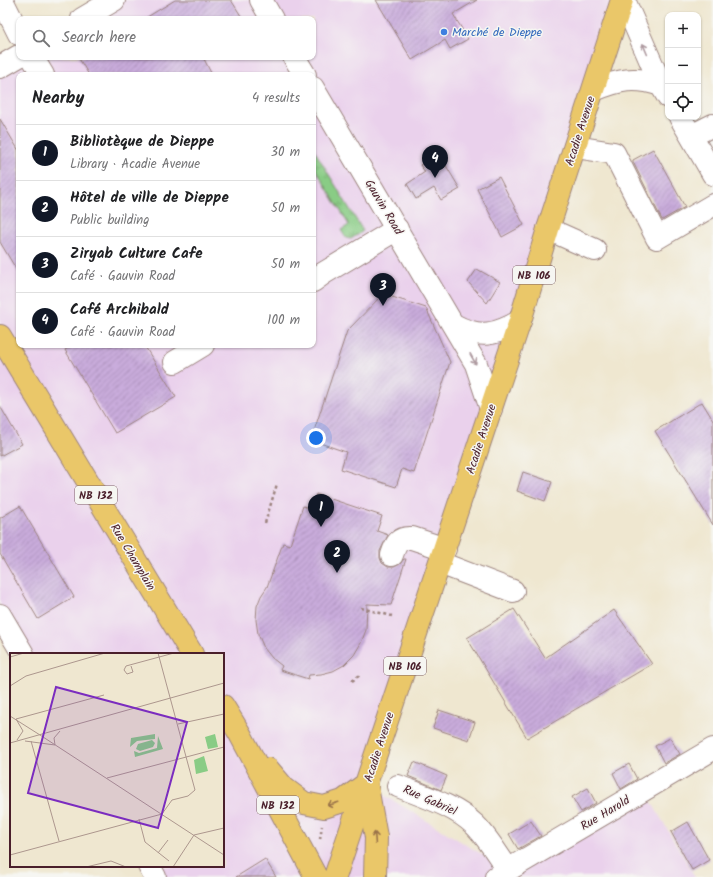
<!DOCTYPE html>
<html lang="en">
<head>
<meta charset="utf-8">
<style>
	body { margin:0; font-family:Kalam,sans-serif; background:#f6f6f6; color:#202124 }
	.controls { position:absolute; right:12px; top:12px; display:grid; overflow:hidden; border-radius:8px; box-shadow:0 1px 3px #0004 }
	.controls button { width:36px; height:36px; display:grid; place-items:center; padding:0; border:0; border-bottom:1px solid #e0e0e0; background:#fff; color:#202124; font:20px sans-serif }
	.you { position:absolute; left:316px; top:438px; width:14px; height:14px; margin:-10px; border:3px solid #fff; border-radius:50%; background:#1a73e8; box-shadow:0 0 0 6px #1a73e833 }
	.badge { display:grid; place-items:center; width:26px; height:26px; border-radius:50%; background:#111827; color:#fff; font-size:13px; font-weight:700 }
	.pin { position:absolute; translate:-50% -33px; filter:drop-shadow(0 1px 2px #0008) }
	.pin::after { content:''; position:absolute; top:21px; width:14px; height:12px; background:inherit; clip-path:polygon(0 0,100% 0,50% 100%) }
	.list { margin:0; padding:0; list-style:none }
	h2 { display:flex; justify-content:space-between; align-items:center; height:52px; margin:0; padding:0 16px; font-size:17px }
	h2 small { font-size:13px; font-weight:400; color:#757577 }
	.list li { display:grid; grid-template-columns:26px 1fr auto; gap:12px; align-items:center; box-sizing:border-box; height:56px; padding:0 16px; border-top:1px solid #e0e0e0 }
	.list b { display:block; font-size:15px; white-space:nowrap }
	.list p { margin:0; font-size:13px; white-space:nowrap; color:#757577 }
	.list em { font-size:13px; font-style:normal; color:#757577 }
	.icon { flex:none; width:22px; height:22px; fill:none; stroke:currentColor; stroke-width:2; stroke-linecap:round; stroke-linejoin:round }
	.map { position:relative; flex:none; width:713px; height:877px; overflow:hidden }
	.search { position:absolute; background:#fff; box-shadow:0 1px 3px #0004; left:16px; top:16px; width:300px; height:44px; display:flex; align-items:center; gap:10px; box-sizing:border-box; padding:0 14px; border-radius:8px; color:#757577; font-size:15px }
	.panel { position:absolute; background:#fff; box-shadow:0 1px 3px #0004; left:16px; top:72px; width:300px; height:276px; border-radius:8px }
	.map>svg:first-child { display:block }
	.built { fill:#ead1ec; fill-rule:evenodd }
	.grass { fill:url(#grass-tufts); stroke:#6a7658 }
	.building { fill:url(#building-hatch) }
	.lines { fill:none; stroke-linecap:round; stroke-linejoin:round }
	.minor-casing { stroke:#9c837e; stroke-width:24 }
	.major-casing { stroke:#9c837e; stroke-width:24 }
	.path { stroke:#9c837e; stroke-width:2.5; stroke-dasharray:3 3; stroke-linecap:butt }
	.minor { stroke:#fff; stroke-width:22 }
	.major { stroke:#eac769; stroke-width:22 }
	.oneway { stroke:#ae9aa0 }
	.oneway2 { stroke:#9a734a }
	.shop-dot { fill:#3f7fe0; stroke:#f6f6f2; stroke-width:1.5 }
	.labels { text-anchor:middle; stroke-width:3; stroke-linejoin:round; paint-order:stroke }
	.shield { fill:#f6f6f2; stroke:#7e6067; stroke-width:1 }
	.shield-label { font-size:11px; font-weight:bold; fill:#4a1f2b }
	.shop-label { font-size:12px; fill:#366cbe; stroke:#f6f6f2; text-anchor:start }
	.street-label { font-size:12px; fill:#4a1f2b; stroke:#f6f6f2 }
	.inset-road { fill:none; stroke:#ad978e; stroke-width:1 }
	.view { fill:#7b2cbf; fill-opacity:0.15; stroke:#7b2cbf; stroke-width:2 }
	.inset-edge { fill:none; stroke:#4a1f2b; stroke-width:2 }
</style>
</head>
<body>
<div class="map">
<svg width="713" height="877" viewBox="0 0 713 877">
	<defs>
		<pattern id="grass-tufts" width="24" height="20" patternUnits="userSpaceOnUse"><rect width="24" height="20" fill="#89cc85"/><path d="M3 7l-1-3M5 7V3M7 7l1-3M15 17l-1-3M17 17v-4M19 17l1-3" fill="none" stroke="#72a56d"/></pattern>
		<pattern id="building-hatch" width="6" height="6" patternUnits="userSpaceOnUse"><rect width="6" height="6" fill="#c9acdc"/><path d="M-1 1l2-2M0 6l6-6M5 7l2-2" fill="none" stroke="#a58bb3"/></pattern>
	</defs>
	<rect width="100%" height="100%" fill="#f6f6f2"/>
	<filter id="ink" filterUnits="userSpaceOnUse"><feTurbulence type="fractalNoise" baseFrequency=".025" numOctaves="2"/><feDisplacementMap in="SourceGraphic" scale="8" xChannelSelector="R" yChannelSelector="G"/><feConvolveMatrix kernelMatrix="1 2 1 2 8 2 1 2 1" color-interpolation-filters="sRGB"/></filter>
	<filter id="wash" filterUnits="userSpaceOnUse"><feTurbulence type="fractalNoise" baseFrequency=".012" numOctaves="4" result="noise"/><feDisplacementMap in="SourceGraphic" scale="16" xChannelSelector="R" yChannelSelector="G"/><feGaussianBlur stdDeviation="0.9" result="paint"/><feColorMatrix in="noise" values="0 0 0 0 0 0 0 0 0 0 0 0 0 0 0 0 0 1.4 0 .05"/><feComposite in="paint" operator="in"/></filter>
	<g filter="url(#wash)">
		<rect width="100%" height="100%" fill="#efe7d0"/>
		<path class="built" d="M114 0H622L366 784 508 870 644 789 695 877H158L152 866H223V654H29L0 605V67L19 57H313V19H82ZM19 75H313V345H19Z"/>
		<path class="grass" d="M313 148 363 231 351 239 346 238 341 230 349 225 313 165Z"/>
		<g id="blocks">
			<path class="building" d="M175 0H231L243 19H144Z
				M376 0H477L453 14 468 39 450 49 445 40 412 60Z
				M78 57H203L212 75H89Z
				M0 119 19 151V274L0 242Z
				M653 149 685 207 662 220 633 162V160Z
				M439 154 460 189 441 200 434 188 416 199 407 184 425 172 420 165Z
				M499 177 524 225 502 237 477 189Z
				M477 269 500 282 487 303 468 282Z
				M383 294 426 308 450 362 414 473 402 469 396 487 341 469 346 452 311 440 347 331Z
				M73 345H144L176 397 115 433 65 350Z
				M702 402 713 420V525L655 431Z
				M0 406 22 444 0 456Z
				M523 472 552 482 545 501 517 491Z
				M316 494 382 516 377 531 388 535 380 551V558L382 563 388 567H394L400 564 404 559H406L391 605 367 604 366 630 361 643 354 655 344 665 333 671 321 674 309 675 308 679 280 670 282 666 272 658 264 648 258 634 256 620 257 606 261 596 267 587 283 543 290 545 303 506 311 509Z
				M20 506 74 597 38 619 0 554V518Z
				M514 609 545 658 614 610 652 664 527 738 467 638Z
				M439 710 475 722 469 740 433 728Z
				M670 738 680 754 664 763 655 746Z
				M414 762 447 776 441 790 408 776Z
				M629 764 637 779 621 789 613 773Z
				M588 788 596 803 581 812 572 797Z
				M531 821 541 836 518 849 509 834Z
				M688 822 709 860 692 870 671 832Z
				M265 859 276 877H236Z"/>
		</g>
	</g>
	<g filter="url(#ink)">
		<use href="#blocks" fill-opacity="0" stroke="#9c837e" stroke-width="1"/>
		<g class="lines">
			<g class="minor-casing">
				<path id="minor" d="M2 0 19 34
					M261 0 272 19
					M624 0 661 85 668 97
					M82 19 114 0
					M32 57 43 75
					M294 57 305 75
					M0 67 19 56
					M313 88 476 364 491 409
					M594 90C619 80 634 76 661 85
					M680 117 713 174
					M691 136 713 125
					M575 147 614 153 657 238 713 205
					M548 229 595 250
					M313 281 324 273 397 229
					M454 325C480 339 496 335 520 321
					M175 362 203 345
					M392 555C396 543 399 537 412 538L445 549
					M440 563 513 591
					M0 615 23 654
					M398 786C425 797 454 805 475 825 488 838 498 855 508 870
					M149 866 155 877
					M496 877 713 749"/>
			</g>
			<g class="major-casing">
				<path id="major" d="M0 336 192 654
					M223 706 240 734 316 877
					M268 769 284 788 304 803 324 807 343 801 366 784
					M367 787 376 837 375 877
					M335 877 520 321 548 229 622 0"/>
			</g>
			<path class="path" d="M265 523 277 484
				M361 608 392 616
				M352 681 360 675
				M320 839 322 826"/>
			<use href="#minor" class="minor"/>
			<use href="#major" class="major"/>
		</g>
		<defs><path id="oneway-shaft" d="M-6 0H5M1.5-3L5.5 0L1.5 3" fill="none" stroke-width="1.6" stroke-linecap="round" stroke-linejoin="round"/></defs>
		<g class="oneway">
			<use href="#oneway-shaft" transform="translate(645 49) rotate(-113)"/>
			<use href="#oneway-shaft" transform="translate(473 359) rotate(61)"/>
		</g>
		<g class="oneway2">
			<use href="#oneway-shaft" transform="translate(333 804) rotate(163)"/>
			<use href="#oneway-shaft" transform="translate(375 838) rotate(-94)"/>
		</g>
	</g>
	<circle class="shop-dot" cx="444" cy="32" r="4"/>
	<g class="labels">
		<g class="shield">
			<rect x="513" y="266" width="42" height="18" rx="3"/>
			<rect x="75" y="486" width="42" height="18" rx="3"/>
			<rect x="384" y="657" width="42" height="18" rx="3"/>
			<rect x="257" y="796" width="42" height="18" rx="3"/>
		</g>
		<g class="shield-label">
			<text x="534" y="279">NB 106</text>
			<text x="96" y="499">NB 132</text>
			<text x="405" y="670">NB 106</text>
			<text x="278" y="809">NB 132</text>
		</g>
		<g class="shop-label">
			<text x="452" y="36">Marché de Dieppe</text>
		</g>
		<g class="street-label">
			<text transform="translate(580 131) rotate(-72)" y="4">Acadie Avenue</text>
			<text transform="translate(384 207) rotate(59)" y="4">Gauvin Road</text>
			<text transform="translate(481 439) rotate(-72)" y="4">Acadie Avenue</text>
			<text transform="translate(133 557) rotate(59)" y="4">Rue Champlain</text>
			<text transform="translate(379 747) rotate(-72)" y="4">Acadie Avenue</text>
			<text transform="translate(430 800) rotate(24)" y="4">Rue Gabriel</text>
			<text transform="translate(605 813) rotate(-31)" y="4">Rue Harold</text>
		</g>
	</g>
	<g transform="translate(10 653)">
		<rect width="214" height="214" fill="#efe7d0"/>
		<path d="M145 81V86L127 88 120 94 121 85ZM205 81 208 94 198 96 195 84ZM148 83 153 96 125 104 124 98 129 100 147 95ZM142 87 145 90 143 94 130 98 126 96 128 91ZM194 103 198 118 186 121 184 107Z" fill="#89cc85"/>
		<path class="inset-road" d="M0 4 14 0M121 13 123 19 117 21 114 17 116 13 164 0M0 33 16 23 95 0M0 63 30 82M6 66 94 42M6 66 13 78 7 87M168 71 214 61M30 82 214 202M15 88 45 92M21 88 49 188M0 90 214 30M45 92 44 85 50 78M97 125 214 94M129 166 135 189 159 208M148 200 158 187M0 202 152 161 162 147 178 143 185 137 148 0M76 214 101 208 116 214M163 214 184 182 214 175"/>
		<path class="view" d="M46 34 177 69 148 175 18 140Z"/>
		<rect width="214" height="214" class="inset-edge"/>
	</g>
</svg>
<div class="controls">
<button>+</button>
<button>−</button>
<button><svg class="icon" aria-label="locate" viewBox="0 0 24 24"><circle cx="12" cy="12" r="6"/><path d="M12 2v4M12 18v4M2 12h4M18 12h4"/></svg></button>
</div>
<div class="you"></div>
<div class="pin badge" style="left:321px;top:527px">1</div>
<div class="pin badge" style="left:337px;top:573px">2</div>
<div class="pin badge" style="left:383px;top:306px">3</div>
<div class="pin badge" style="left:435px;top:178px">4</div>
<div class="search"><svg class="icon" aria-label="search" viewBox="0 0 24 24"><circle cx="10" cy="10" r="6"/><path d="M15 15l6 6"/></svg>Search here</div>
<section class="panel">
<h2>Nearby<small>4 results</small></h2>
<ul class="list">
<li><span class="badge">1</span><div><b>Bibliotèque de Dieppe</b><p>Library · Acadie Avenue</p></div><em>30 m</em></li>
<li><span class="badge">2</span><div><b>Hôtel de ville de Dieppe</b><p>Public building</p></div><em>50 m</em></li>
<li><span class="badge">3</span><div><b>Ziryab Culture Cafe</b><p>Café · Gauvin Road</p></div><em>50 m</em></li>
<li><span class="badge">4</span><div><b>Café Archibald</b><p>Café · Gauvin Road</p></div><em>100 m</em></li>
</ul>
</section>
</div>
</body>
</html>
